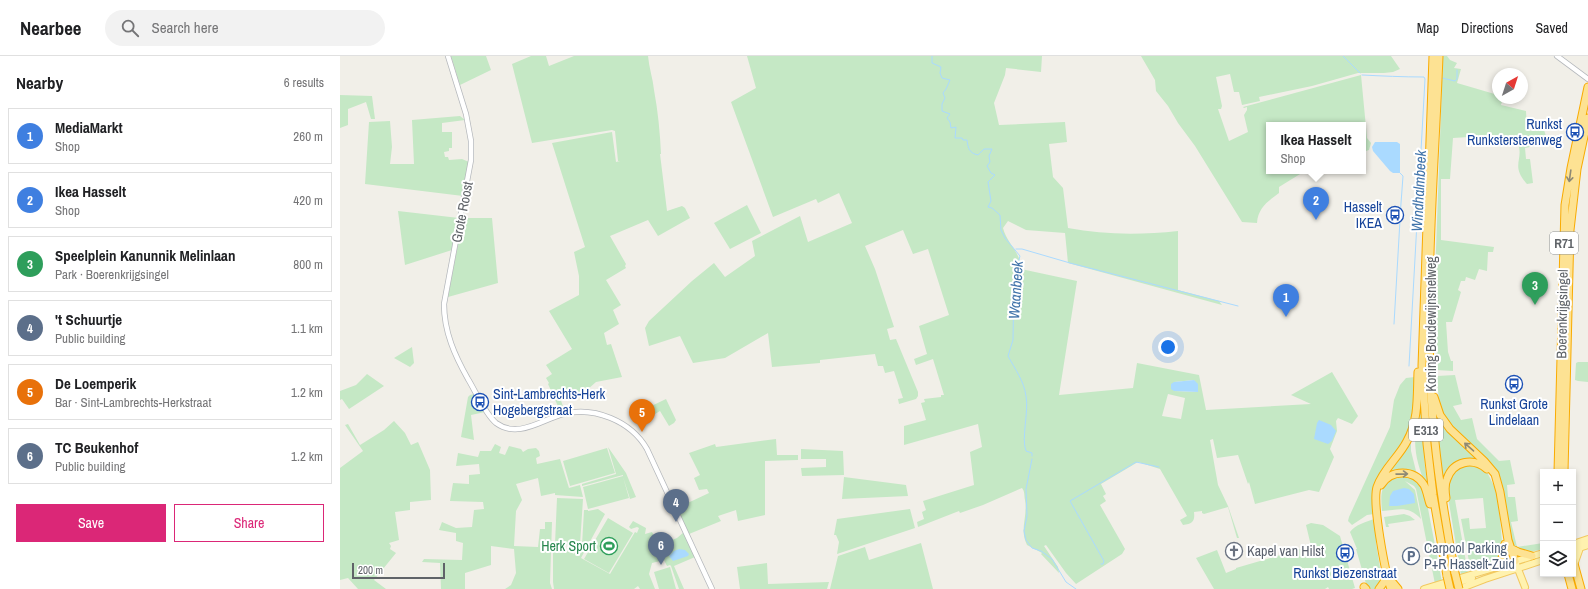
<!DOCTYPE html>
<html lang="en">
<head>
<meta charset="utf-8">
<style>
	body { margin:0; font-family:"Archivo Narrow",sans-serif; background:#f2f2f2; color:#202124 }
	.controls { position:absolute; right:12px; bottom:12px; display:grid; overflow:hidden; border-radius:0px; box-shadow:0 2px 6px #0003 }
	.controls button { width:36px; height:36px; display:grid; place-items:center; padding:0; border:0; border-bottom:1px solid #e0e0e0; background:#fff; color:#202124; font:20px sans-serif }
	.compass { position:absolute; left:1152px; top:12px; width:36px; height:36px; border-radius:50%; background:#fff; box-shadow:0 2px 6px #0003; rotate:39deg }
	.scale { position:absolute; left:12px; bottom:10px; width:93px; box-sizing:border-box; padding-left:4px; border:2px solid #5f6368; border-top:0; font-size:11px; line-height:14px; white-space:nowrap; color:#5f6368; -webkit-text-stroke:3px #fff; paint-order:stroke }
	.you { position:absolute; left:828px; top:291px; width:14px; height:14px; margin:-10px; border:3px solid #fff; border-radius:50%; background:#1a73e8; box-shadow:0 0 0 6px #1a73e833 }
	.badge { display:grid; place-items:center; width:26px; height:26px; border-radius:50%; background:#db2777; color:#fff; font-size:13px; font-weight:700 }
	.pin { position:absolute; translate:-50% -33px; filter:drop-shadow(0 1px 2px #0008) }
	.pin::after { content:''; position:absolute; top:21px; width:14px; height:12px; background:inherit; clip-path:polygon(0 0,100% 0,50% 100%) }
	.popup { position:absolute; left:926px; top:66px; width:100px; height:52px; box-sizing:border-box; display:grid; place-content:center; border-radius:0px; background:#fff; filter:drop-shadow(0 1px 3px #0005); font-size:13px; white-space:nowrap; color:#757577 }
	.popup b { font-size:15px; color:#202124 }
	.popup::after { content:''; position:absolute; left:50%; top:100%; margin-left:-8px; border:8px solid transparent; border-top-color:#fff }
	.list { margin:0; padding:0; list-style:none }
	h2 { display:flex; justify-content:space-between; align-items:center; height:52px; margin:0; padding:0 16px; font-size:17px }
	h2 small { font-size:13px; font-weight:400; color:#757577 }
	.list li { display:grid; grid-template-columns:26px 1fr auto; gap:12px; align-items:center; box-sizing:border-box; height:56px; margin:0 8px 8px; padding:0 8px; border:1px solid #e0e0e0; border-radius:0px }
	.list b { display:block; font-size:15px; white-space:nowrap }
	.list p { margin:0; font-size:13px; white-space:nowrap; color:#757577 }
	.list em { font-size:13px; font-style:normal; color:#757577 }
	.actions { display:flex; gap:8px; padding:12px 16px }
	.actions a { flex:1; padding:9px 0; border:1px solid #db2777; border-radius:0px; text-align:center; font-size:14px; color:#db2777 }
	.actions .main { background:#db2777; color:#fff }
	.icon { flex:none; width:22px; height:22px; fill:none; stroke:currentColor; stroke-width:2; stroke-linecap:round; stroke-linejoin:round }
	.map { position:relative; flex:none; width:1248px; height:533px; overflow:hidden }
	header { display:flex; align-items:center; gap:24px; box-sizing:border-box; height:56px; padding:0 20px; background:#fff; border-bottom:1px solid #e0e0e0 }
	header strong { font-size:19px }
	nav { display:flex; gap:22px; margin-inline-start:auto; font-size:14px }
	.search { width:280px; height:36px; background:#f2f2f2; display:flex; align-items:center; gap:10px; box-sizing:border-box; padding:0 14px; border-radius:22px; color:#757577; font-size:15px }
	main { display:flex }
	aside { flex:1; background:#fff }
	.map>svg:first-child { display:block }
	.green { fill:#c5e8c5; fill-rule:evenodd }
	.water { fill:#aadaff }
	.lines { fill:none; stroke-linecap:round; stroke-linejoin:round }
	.stream { stroke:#aadaff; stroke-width:1 }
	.minor-casing { stroke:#b5b8bc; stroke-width:6 }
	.major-casing { stroke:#f2c960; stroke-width:8 }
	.highway-casing { stroke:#f9ab00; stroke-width:9 }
	.minor { stroke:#fff; stroke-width:4.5 }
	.major { stroke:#fff2af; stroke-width:6 }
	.highway { stroke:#fde293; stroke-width:7 }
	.highway-bridge-casing { stroke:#f9ab00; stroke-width:9; stroke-linecap:butt }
	.highway-bridge { stroke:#fde293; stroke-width:7 }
	.oneway { stroke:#8e8975 }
	.labels { text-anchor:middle; stroke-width:4; stroke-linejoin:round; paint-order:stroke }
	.shield { fill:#fff; stroke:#8f9295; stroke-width:1 }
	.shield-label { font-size:13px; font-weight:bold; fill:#5f6368 }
	.transit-label { font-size:14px; fill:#164399; stroke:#fff; text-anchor:end }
	.street-label { font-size:14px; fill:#5f6368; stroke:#fff }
	.leisure-label { font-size:14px; fill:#27864d; stroke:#fff; text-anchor:end }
	.service-label { font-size:14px; fill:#4e5e75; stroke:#fff; text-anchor:start }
	.worship-label { font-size:14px; fill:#5b616d; stroke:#fff; text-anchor:start }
	.water-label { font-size:15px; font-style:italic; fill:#4174aa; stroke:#fff }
</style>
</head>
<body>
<header>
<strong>Nearbee</strong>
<div class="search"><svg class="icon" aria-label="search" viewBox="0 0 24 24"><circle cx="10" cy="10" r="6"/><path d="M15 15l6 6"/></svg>Search here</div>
<nav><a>Map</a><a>Directions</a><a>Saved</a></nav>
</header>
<main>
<aside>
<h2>Nearby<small>6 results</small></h2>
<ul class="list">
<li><span class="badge" style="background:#3f7fe0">1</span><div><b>MediaMarkt</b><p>Shop</p></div><em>260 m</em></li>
<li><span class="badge" style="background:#3f7fe0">2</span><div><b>Ikea Hasselt</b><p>Shop</p></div><em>420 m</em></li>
<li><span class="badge" style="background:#2e9e5b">3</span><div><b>Speelplein Kanunnik Melinlaan</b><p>Park · Boerenkrijgsingel</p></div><em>800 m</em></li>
<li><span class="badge" style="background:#5c6f8a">4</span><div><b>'t Schuurtje</b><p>Public building</p></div><em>1.1 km</em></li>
<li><span class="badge" style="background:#e8710a">5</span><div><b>De Loemperik</b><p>Bar · Sint-Lambrechts-Herkstraat</p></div><em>1.2 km</em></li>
<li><span class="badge" style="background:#5c6f8a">6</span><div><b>TC Beukenhof</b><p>Public building</p></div><em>1.2 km</em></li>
</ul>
<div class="actions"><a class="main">Save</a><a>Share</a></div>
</aside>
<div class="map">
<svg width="1248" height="533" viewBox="0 0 1248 533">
	<rect width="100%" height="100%" fill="#f1efe8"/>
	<path class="green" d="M111 0H146L151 14 120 29Z
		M191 0H206L209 10 234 0H308C309 12 313 23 314 34 318 55 320 77 321 98H320L327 155 342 150 345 152 350 162 318 180 308 164 270 180 286 208 285 210 286 212 266 224 281 249 273 254 279 268 264 277 267 289 271 288 282 321 256 326 239 341 236 333 219 339 225 356 221 357 208 328 209 327 206 322 212 318 206 309 232 293 209 255 239 239V220L234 196 245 191 212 87 272 76 276 106 280 105H278L275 75 272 74 192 87 172 8Z
		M407 0H702L701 16 666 12 665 19 654 47 659 69 725 66 727 86 709 88 713 121 723 132 728 172C764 179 801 179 838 175V234L879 245 882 249 728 207 725 177 686 174 668 165 663 172C667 188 681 196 681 213L737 225 719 339 793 332 797 307 859 319 866 354 971 348 951 339 992 316 1018 360 1012 368 998 362 996 365 997 375 990 393 994 401 979 436 969 434 915 448 909 426 908 428 898 399 877 402 873 383 870 384 878 429 888 450 899 482H897L888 451 864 458 862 457V455L854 456C855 465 853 468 843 469L840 464 847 460 820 413 798 406 761 428 766 438 763 440 766 445 760 449 785 493 782 498 736 528 726 517 706 489 704 490 718 511 719 517 701 498 702 497 687 489C679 473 688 461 685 444 684 439 685 436 682 432L643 449 620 457 619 455 578 471 577 466 584 463 582 456 586 454 583 445 634 429 630 396 642 391 638 368 564 389V370L586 364 581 347 585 346 584 343 601 341V339H604L593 303 576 309 574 303 587 298 579 270 609 259 588 193 573 198 563 174 525 190 535 213 554 271 547 273 550 284 556 283 578 336V340L576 343 559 348 558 343 563 342 554 315 545 317 543 310H538L535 298 480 304V307L432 311 428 277 385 302 353 307 340 280 309 290 305 272 309 265 352 225 374 207 385 221 415 200 412 185 460 160 468 186 512 167 499 137 478 147 476 143 433 161 391 46 416 32ZM854 324 858 336 834 335V326ZM828 338 845 342 841 363 822 360Z
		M801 0H1051L1060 13 1053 16 1044 17H1018L972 30 919 41 920 45 902 49 899 36H894L890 18 876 21 882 50 881 53H878L889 85 908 76 904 59 907 54V51L904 52 903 51 1021 19 1027 82 1031 87 1029 94 1023 96V69H929V115H965L939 131V137C928 145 918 152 917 167L902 166 855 90 838 67 828 50 816 35 815 24Z
		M1103 0H1107L1110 4 1117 7 1114 12 1121 13 1117 27 1158 39V42H1163L1161 49 1186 55 1187 75 1204 74 1206 80 1190 82V91L1185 92 1186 103H1190L1193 127 1187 128C1170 109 1184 104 1178 88L1163 89 1160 79 1113 82 1110 123H1101V184L1154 191 1153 196H1148L1147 215 1139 213 1135 224 1126 221 1125 225H1121L1118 234 1121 236 1112 266H1106L1108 296 1111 305H1113V315L1096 314 1095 221Z
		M0 39 32 40 35 63H31L26 46 8 53V69L0 72Z
		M120 60 125 64 102 67V76H112V92H109V95L104 96 105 101H108L109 104 122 103 129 106 123 140 25 128 29 66 50 65 52 91 50 108H74L72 64Z
		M407 149 421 177 390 193 374 167Z
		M58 155 119 162 112 194 65 209Z
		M123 162H152L158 227 108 241Z
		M72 291 74 307 70 311 54 302Z
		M1238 306H1248V326L1238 325 1235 324 1236 307Z
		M27 318 44 330 9 353 2 343 0 344V335L16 329Z
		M1115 319 1122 348 1113 350 1121 364 1132 362 1137 383 1159 405 1170 404 1175 428 1167 429 1168 441H1175L1178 465 1171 466 1177 491 1203 487V493L1190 496 1173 492 1157 418 1106 364 1099 347 1097 320Z
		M1075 321C1074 338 1075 357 1069 373 1065 386 1055 395 1047 406 1034 423 1031 438 1034 458L1027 459 1012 469 1008 465 1009 461 1050 371 1054 344 1060 329 1066 322Z
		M1080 334 1085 411 1090 439H1089C1084 425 1078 411 1076 397 1073 376 1078 354 1080 334Z
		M134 338 145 356 131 359 134 384 121 381 128 341 130 339Z
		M326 343 336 364 334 367 329 370 320 355 307 363 301 355Z
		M1095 356 1146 408 1123 405 1103 427Z
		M54 365 65 377 71 389 78 386 90 414 91 444 70 446V454L55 456 59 484 49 487 51 490 50 493 56 497 34 524 46 533H18L8 522 0 524V412L23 395 5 369 8 368 20 389 44 374Z
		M1071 382V395L1077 419 1046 421 1048 415Z
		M436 383 437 399H458V404L425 405V459L398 465 396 454 378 460 381 465 349 478 337 452 369 437 367 433 359 434 354 422 360 419 349 397 375 388 376 391Z
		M155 388 161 391 159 397 165 399 169 390 181 393 183 396 188 393 196 392 199 395 200 400 196 402 197 408 220 403 229 432 240 429 243 441 215 439V437L201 440 198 422 176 428 182 444 176 455 174 490 198 491 200 473H205V466H212L210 527 212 533H165L171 529 176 517 174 493 151 490V509L125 517V533H101L100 507 82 506 84 503 122 504 123 487 116 485V477L99 474 102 466 116 472 132 471 134 454 144 453 143 446 110 445 113 427 129 428V419L140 418 139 408 116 410 118 397 138 401 140 395H151Z
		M268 391 286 417 296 441 290 443 283 421 289 442 248 453 243 431 283 420V419L242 430V428L276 418Z
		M267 392 275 417 230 430 223 405Z
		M461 393 503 395 504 419 462 420 461 412 486 411V403H461Z
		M1132 408 1146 414 1155 432 1159 451 1163 497 1157 507 1131 516 1121 463 1129 462 1130 473 1146 472 1143 442 1115 444 1128 517 1121 519 1108 441C1108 421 1112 412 1132 408Z
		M1064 419 1072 422 1079 428 1086 442 1102 526 1095 528 1076 433 1074 430 1065 425 1075 434 1081 463C1068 449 1059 454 1042 455 1040 434 1041 424 1064 419Z
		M504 421 566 429 568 440 502 443Z
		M217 442 243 443 240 489 215 488Z
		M258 453 265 458 241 502 270 518 295 476 297 477 299 472 297 471 291 473 289 471 293 465 306 472 305 478 312 476 315 482 312 484 314 488 316 487 317 490 324 488V485L326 484 327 486 337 482 344 476 355 501 334 510 344 533H339L331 510 330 509 327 510 324 504 312 507 309 518 315 533H300L298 530 294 533H214L213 526V492L226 494 234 498 239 491H241L242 489 244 454H248V455Z
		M570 453 575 472 497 498 499 486 496 479H494L497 463Z
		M1064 458 1070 460 1075 464 1048 468 1049 471H1046L1044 461Z
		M268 462 293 477 269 517 244 503Z
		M1035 463 1036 471V487L1042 524 1036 533H1029L1027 531 1016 493H1017L1010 476C1015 469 1027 465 1035 463Z
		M971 467 983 469 1000 480 1015 532 1012 533H989L988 531 985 533H874L856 502 877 494 886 517 896 513V512L971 490 966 469Z
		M581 487 593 533H490L498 500 525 491 529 504Z
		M427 507 428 528 489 526 487 533H400L397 511Z
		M330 511 336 533H319L314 516Z"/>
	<path class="water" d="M1035 86H1057L1060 88V117H1053L1050 115 1033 95 1032 91Z
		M854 324 858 328V336L834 335 831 333V328L834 326Z
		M979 364 991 369 996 375 992 385 988 388 974 383 977 367Z
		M1064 432 1069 433 1074 438 1075 447 1057 450H1049L1050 440 1053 435Z
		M339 493 345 494 349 498 348 500 333 505 329 500 334 495Z"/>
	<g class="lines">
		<path class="stream" d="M592 0V7L601 11 600 17 602 22 610 24 606 33 603 37 605 42 602 48V55L610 58 607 62 610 66 611 72 616 71 615 82H622L623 84H627C628 92 629 97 638 99L644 93H652L649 100 650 106 647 110 651 117 655 119 648 126 651 145 648 151 652 152 660 159 661 174 665 182 680 200 674 222 673 284 668 300C675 313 684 325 686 340 689 355 681 383 686 395L692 397V400
			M1003 0 1020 17
			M1022 19C1042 20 1063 21 1084 21L1085 23 1069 310
			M1102 22 1115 25 1117 23V14
			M1060 117 1063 120 1060 161
			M676 193H682L730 207 898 250
			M1054 268 1060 164
			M692 403 686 433 687 460 684 475 686 484 692 492 701 495 712 503 726 526 736 533
			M761 508H763L764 505 730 445 796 406 819 411"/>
		<g class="minor-casing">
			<path id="minor" d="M108 0 126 58 131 85V104L104 248C104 276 115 300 128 323 136 336 145 358 156 367 178 383 201 364 223 358 254 350 291 365 307 393L372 533
				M1217 0 1248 23"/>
		</g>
		<g class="major-casing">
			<path id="major" d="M1233 488 1248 483
				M1233 494 1248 489
				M1176 508 1185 531
				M1234 509 1240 492
				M1084 533 1203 497
				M1098 533 1132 522
				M1119 533 1145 523 1203 504"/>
		</g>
		<g class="highway-casing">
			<path id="highway" d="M1093 0 1082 310 1087 388 1093 439 1107 520
				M1099 0C1095 104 1086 209 1090 314 1092 383 1102 450 1115 517
				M1094 341 1100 359 1110 373 1144 405 1155 418 1160 436 1168 484 1175 505
				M1218 416 1225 149 1231 112 1248 31
				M1224 416 1230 174 1237 113 1248 62
				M1041 429C1051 413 1074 413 1084 429 1087 435 1088 442 1090 448
				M1106 442C1105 436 1104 429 1107 423 1113 405 1133 401 1147 413
				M1170 492 1178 496 1192 500
				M1233 504 1241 533
				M1158 510 1163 500 1165 488
				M1228 518 1232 533
				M1053 527 1058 533
				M1024 531 1026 533
				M1039 533 1044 526 1046 517
				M1051 533C1045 516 1032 447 1037 431 1043 413 1059 401 1067 385 1079 364 1077 339 1078 316"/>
		</g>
		<use href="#minor" class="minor"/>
		<use href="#major" class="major"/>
		<use href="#highway" class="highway"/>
		<g class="highway-bridge-casing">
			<path id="highway-bridge" d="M1115 517 1119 533
				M1107 520 1110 533"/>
		</g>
		<use href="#highway-bridge" class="highway-bridge"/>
	</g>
	<defs><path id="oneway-shaft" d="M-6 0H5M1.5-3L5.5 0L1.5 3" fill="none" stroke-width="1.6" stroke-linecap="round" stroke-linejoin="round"/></defs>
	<g class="oneway">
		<use href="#oneway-shaft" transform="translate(1230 120) rotate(98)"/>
		<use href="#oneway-shaft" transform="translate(1129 391) rotate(-139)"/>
		<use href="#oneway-shaft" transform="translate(1062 418) rotate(-1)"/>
	</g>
	<defs>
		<g id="bus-ring" transform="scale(0.9)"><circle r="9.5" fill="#fff" stroke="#1a4fb4" stroke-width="1.5"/><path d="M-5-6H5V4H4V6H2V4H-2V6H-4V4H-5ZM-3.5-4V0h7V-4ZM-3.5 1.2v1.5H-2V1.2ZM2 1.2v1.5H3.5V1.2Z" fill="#1a4fb4"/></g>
		<g id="stadium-ring" transform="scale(0.9)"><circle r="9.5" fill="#fff" stroke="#2e9e5b" stroke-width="1.5"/><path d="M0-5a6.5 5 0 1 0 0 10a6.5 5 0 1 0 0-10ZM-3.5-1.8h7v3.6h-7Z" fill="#2e9e5b"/></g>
		<g id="church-ring" transform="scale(0.9)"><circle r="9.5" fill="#fff" stroke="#6b7280" stroke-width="1.5"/><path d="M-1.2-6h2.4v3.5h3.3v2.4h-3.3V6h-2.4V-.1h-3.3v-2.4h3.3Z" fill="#6b7280"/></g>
		<g id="parking-ring" transform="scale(0.9)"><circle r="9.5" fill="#fff" stroke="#5c6f8a" stroke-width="1.5"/><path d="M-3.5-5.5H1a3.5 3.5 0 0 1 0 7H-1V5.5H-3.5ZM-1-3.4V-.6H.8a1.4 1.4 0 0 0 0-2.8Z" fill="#5c6f8a"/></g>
	</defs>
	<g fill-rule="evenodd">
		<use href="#bus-ring" x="1235" y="76"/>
		<use href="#bus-ring" x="1055" y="159"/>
		<use href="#bus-ring" x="1174" y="328"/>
		<use href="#bus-ring" x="140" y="346"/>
		<use href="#stadium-ring" x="269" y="490"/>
		<use href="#church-ring" x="894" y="495"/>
		<use href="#bus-ring" x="1005" y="497"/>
		<use href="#parking-ring" x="1071" y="500"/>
	</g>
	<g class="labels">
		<g class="shield">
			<rect x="1210" y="176" width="28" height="22" rx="3"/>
			<rect x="1069" y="363" width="34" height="22" rx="3"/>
		</g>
		<g class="shield-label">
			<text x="1224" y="192">R71</text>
			<text x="1086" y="379">E313</text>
		</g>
		<g class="transit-label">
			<text x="1222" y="73">Runkst<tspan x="1222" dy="16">Runkstersteenweg</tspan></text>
			<text x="1042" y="156">Hasselt<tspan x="1042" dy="16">IKEA</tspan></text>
			<text x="153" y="343" text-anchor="start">Sint-Lambrechts-Herk<tspan x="153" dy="16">Hogebergstraat</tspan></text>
			<text x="1174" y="353" text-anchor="middle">Runkst Grote<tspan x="1174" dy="16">Lindelaan</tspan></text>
			<text x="1005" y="522" text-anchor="middle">Runkst Biezenstraat</text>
		</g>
		<g class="street-label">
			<text transform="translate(122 156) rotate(-79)" y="5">Grote Roost</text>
			<text transform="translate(1222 258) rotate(-89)" y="5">Boerenkrijgsingel</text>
			<text transform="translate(1091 268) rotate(-90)" y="5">Koning Boudewijnsnelweg</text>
		</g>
		<g class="leisure-label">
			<text x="256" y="495">Herk Sport</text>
		</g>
		<g class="service-label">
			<text x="1084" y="497">Carpool Parking<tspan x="1084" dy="16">P+R Hasselt-Zuid</tspan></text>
		</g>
		<g class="worship-label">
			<text x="907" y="500">Kapel van Hilst</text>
		</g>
		<g class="water-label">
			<text transform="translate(1079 135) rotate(-87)" y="5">Windhalmbeek</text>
			<text transform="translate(676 234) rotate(-86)" y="5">Waanbeek</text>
		</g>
	</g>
</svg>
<div class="controls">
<button>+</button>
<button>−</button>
<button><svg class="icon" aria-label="layers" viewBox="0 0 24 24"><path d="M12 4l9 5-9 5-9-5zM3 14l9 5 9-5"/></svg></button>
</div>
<svg class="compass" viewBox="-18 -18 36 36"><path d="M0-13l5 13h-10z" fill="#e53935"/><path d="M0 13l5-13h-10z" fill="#757577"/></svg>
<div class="scale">200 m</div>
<div class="you"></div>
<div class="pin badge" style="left:946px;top:261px;background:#3f7fe0">1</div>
<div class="pin badge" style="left:976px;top:164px;background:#3f7fe0">2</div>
<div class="popup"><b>Ikea Hasselt</b>Shop</div>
<div class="pin badge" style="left:1195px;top:249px;background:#2e9e5b">3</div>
<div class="pin badge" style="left:336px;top:466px;background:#5c6f8a">4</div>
<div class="pin badge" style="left:302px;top:376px;background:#e8710a">5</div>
<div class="pin badge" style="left:321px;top:509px;background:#5c6f8a">6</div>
</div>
</main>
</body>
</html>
